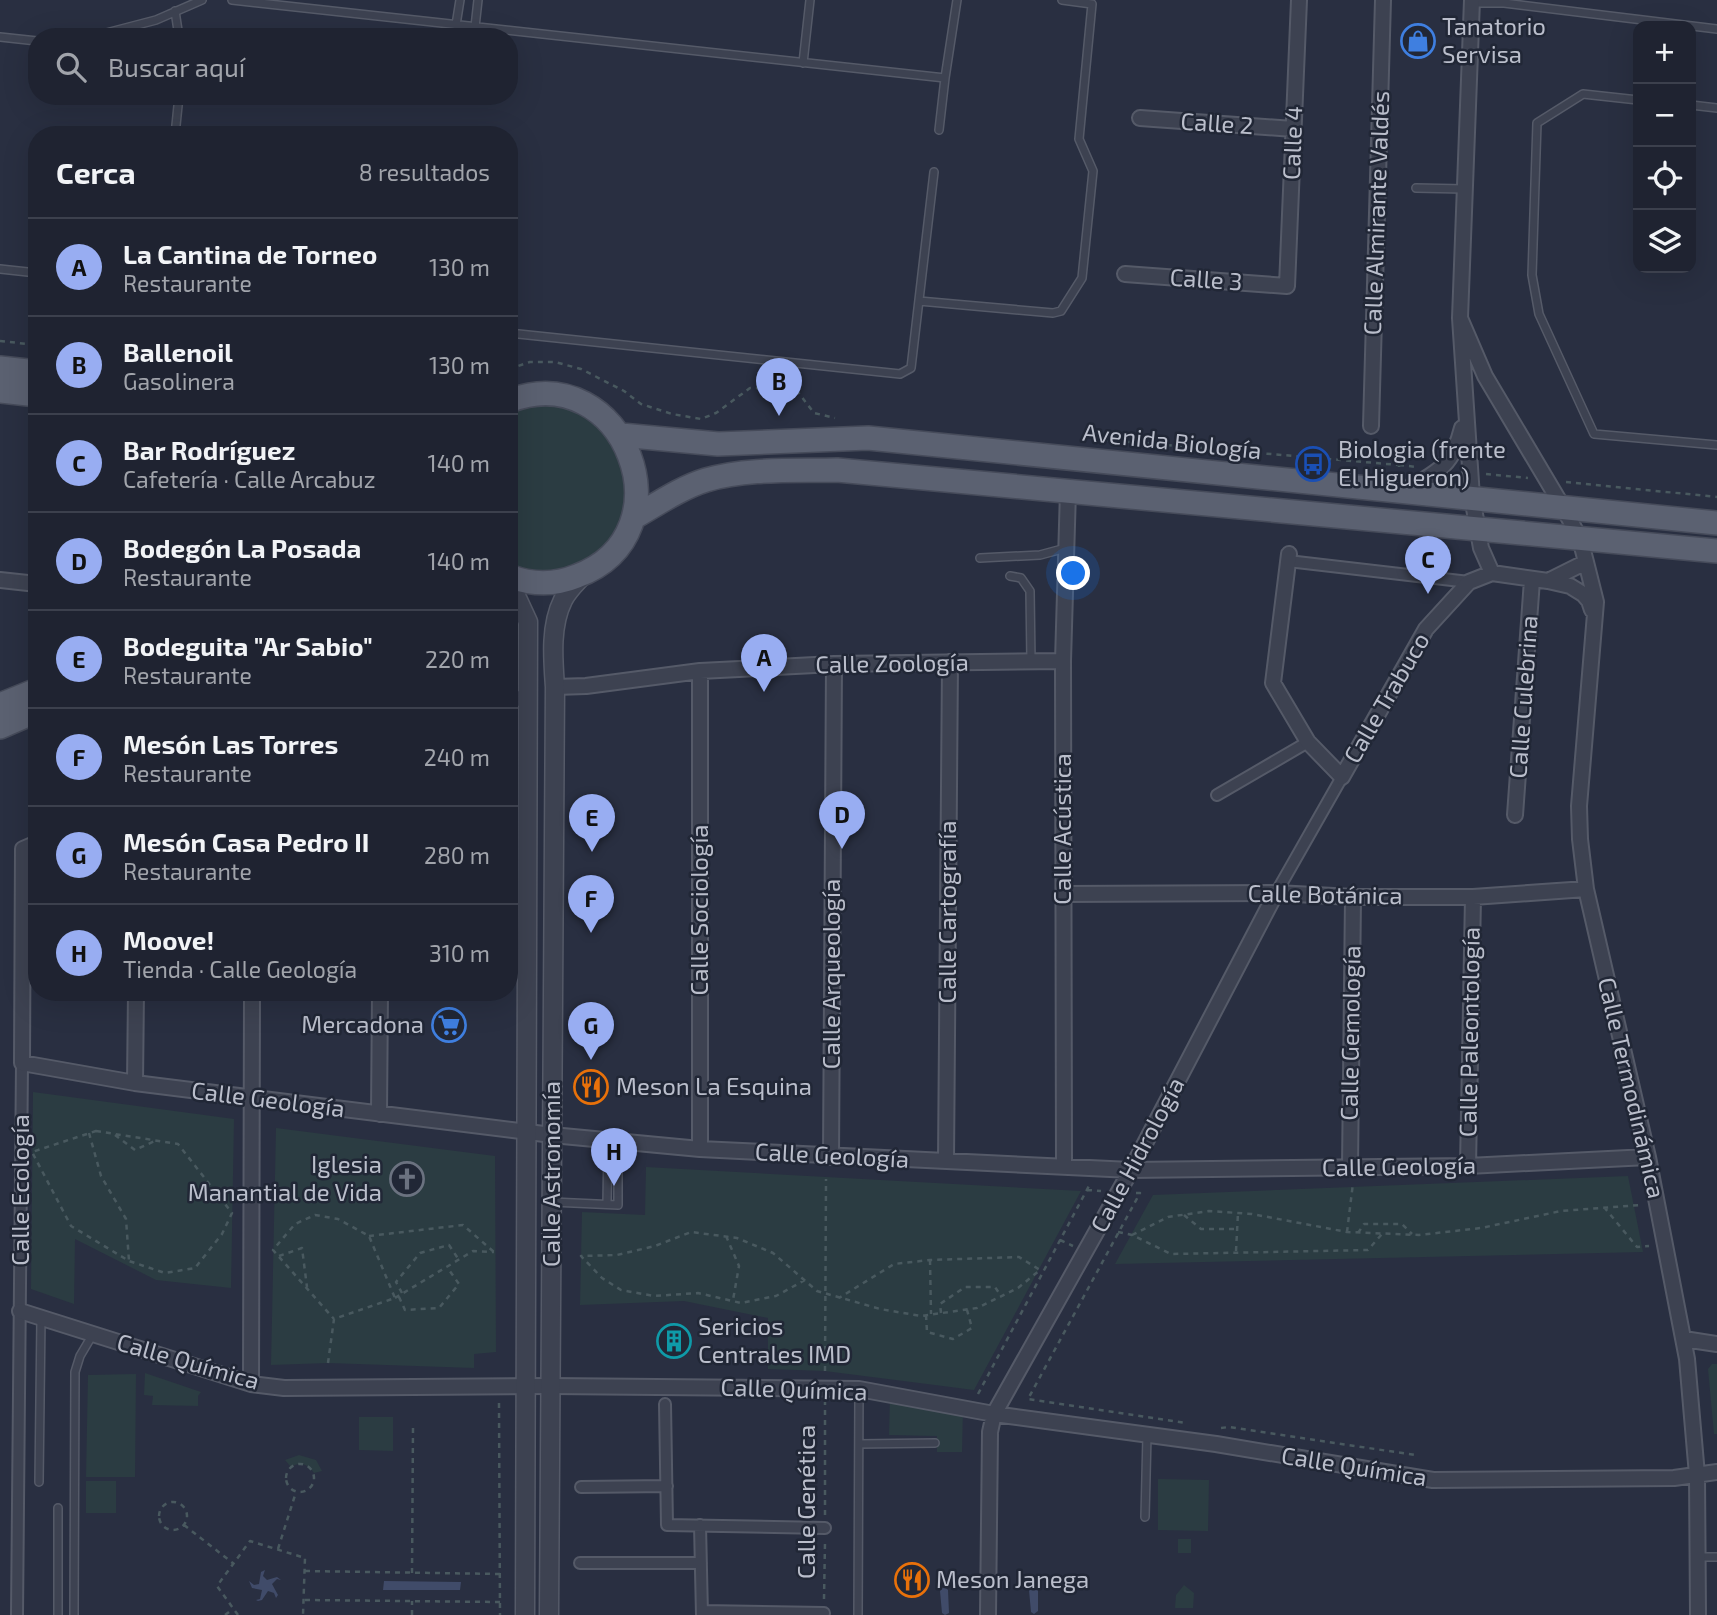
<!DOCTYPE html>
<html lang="es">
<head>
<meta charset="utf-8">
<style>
	body { margin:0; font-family:"Exo 2",sans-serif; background:#272b39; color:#f1f3f6 }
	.controls { position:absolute; right:21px; top:21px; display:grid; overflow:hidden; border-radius:14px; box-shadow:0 7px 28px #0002 }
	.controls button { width:63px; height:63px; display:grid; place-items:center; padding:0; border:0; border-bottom:2px solid #3c404d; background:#1f2331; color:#f1f3f6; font:35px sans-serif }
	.you { position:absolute; left:1074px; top:574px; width:24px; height:24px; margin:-18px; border:5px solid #fff; border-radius:50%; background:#1a73e8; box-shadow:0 0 0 10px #1a73e833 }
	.badge { display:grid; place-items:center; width:46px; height:46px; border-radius:50%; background:#98adf2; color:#111; font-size:23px; font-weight:700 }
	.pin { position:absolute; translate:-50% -58px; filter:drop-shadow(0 2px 4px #0008) }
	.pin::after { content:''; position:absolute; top:37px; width:24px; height:21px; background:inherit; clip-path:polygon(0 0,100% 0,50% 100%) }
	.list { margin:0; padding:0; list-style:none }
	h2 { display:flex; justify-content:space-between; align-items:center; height:91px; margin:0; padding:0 28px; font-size:30px }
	h2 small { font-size:23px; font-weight:400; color:#a1a4ab }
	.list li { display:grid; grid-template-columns:46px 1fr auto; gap:21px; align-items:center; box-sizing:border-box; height:98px; padding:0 28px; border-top:2px solid #3c404d }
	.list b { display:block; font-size:26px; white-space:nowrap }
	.list p { margin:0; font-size:23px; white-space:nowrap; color:#a1a4ab }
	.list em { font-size:23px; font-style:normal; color:#a1a4ab }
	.icon { flex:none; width:38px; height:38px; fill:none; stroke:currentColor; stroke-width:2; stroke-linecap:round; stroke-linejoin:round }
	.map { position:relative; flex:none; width:1717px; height:1615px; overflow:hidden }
	.search { position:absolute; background:#1f2331; box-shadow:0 7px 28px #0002; left:28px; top:28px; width:490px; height:77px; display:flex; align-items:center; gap:18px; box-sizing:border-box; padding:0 24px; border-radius:28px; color:#a1a4ab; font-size:26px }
	.panel { position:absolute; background:#1f2331; box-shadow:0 7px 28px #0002; left:28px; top:126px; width:490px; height:875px; border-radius:28px }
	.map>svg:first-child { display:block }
	.green { fill:#2b3c42 }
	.water { fill:#404b69 }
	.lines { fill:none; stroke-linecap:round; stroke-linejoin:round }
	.service-casing { stroke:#555a68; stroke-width:10 }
	.pedestrian-casing { stroke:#555a68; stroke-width:14 }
	.minor-casing { stroke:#555a68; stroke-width:18 }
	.tertiary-casing { stroke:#555a68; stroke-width:21 }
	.primary-casing { stroke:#464b5a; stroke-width:26 }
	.path { stroke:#49595f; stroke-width:2.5; stroke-dasharray:5 5; stroke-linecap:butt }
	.service { stroke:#3d4251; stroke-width:7 }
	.pedestrian { stroke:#3d4251; stroke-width:10 }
	.minor { stroke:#3d4251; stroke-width:14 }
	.tertiary { stroke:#3d4251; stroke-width:18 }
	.primary { stroke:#5b6171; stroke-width:23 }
	.labels { text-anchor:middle; stroke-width:5; stroke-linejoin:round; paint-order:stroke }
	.poi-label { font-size:24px; fill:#babecb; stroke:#212736; text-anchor:start }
	.street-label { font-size:24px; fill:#babecb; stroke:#212736 }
</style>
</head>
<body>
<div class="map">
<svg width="1717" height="1615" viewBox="0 0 1717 1615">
	<rect width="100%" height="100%" fill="#292f41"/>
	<path class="green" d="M509 401 597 411 637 490 595 568 509 576Z
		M33 1092 234 1119 231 1288 156 1280 75 1239 74 1304 31 1289Z
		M276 1128 495 1156 496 1352 474 1354V1368L328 1363 271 1365Z
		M646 1167 1081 1191 974 1390 825 1371 768 1369V1318L684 1301 580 1305 582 1212 645 1215Z
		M1628 1176 1643 1252 1115 1264 1153 1195Z
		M1712 1364H1717V1434H1714L1708 1369Z
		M145 1373 201 1392 198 1396V1406L152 1405 153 1396 144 1395Z
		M136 1374 135 1477H86L88 1375Z
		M890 1395 963 1408 962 1452H937V1436L889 1435Z
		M359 1417H393V1451L359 1450Z
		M299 1455 316 1460 322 1471 314 1473C308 1464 300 1461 291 1467L285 1460Z
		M1158 1479 1209 1480 1208 1531 1158 1530Z
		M86 1481H116V1513H86Z
		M1178 1539H1191V1553H1178Z
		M1184 1585 1194 1593 1193 1608H1175L1176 1595Z"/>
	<path class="water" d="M265 1570 263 1576 267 1580 277 1577 281 1580 277 1579 272 1584 278 1595 276 1598 274 1593 268 1591 262 1600 258 1601 256 1600 260 1599 262 1590 252 1588 249 1581 254 1585 259 1584 261 1572Z
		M384 1581 461 1582 460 1590H383Z
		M944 1586 948 1590 949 1613 945 1615 942 1613 940 1591Z
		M1033 1586 1038 1589V1611L1034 1614 1031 1612 1029 1590Z"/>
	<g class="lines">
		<g class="service-casing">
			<path id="service" d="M232 0 945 78 939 130
				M1473 3H1504L1717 29
				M175 11 179 37
				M456 25 460 0
				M475 27 478 0
				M0 37 37 41
				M91 37 156 20 202 0
				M803 63 810 0
				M945 78 957 0
				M1638 100 1583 94 1537 123 1532 275 1539 314 1594 434 1717 445
				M1691 105 1717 108
				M175 135 179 96
				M1416 188 1464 189
				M0 269 37 273
				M919 301 1053 313 1061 311 1082 278 1093 171 1079 139 1092 4 1062 0
				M509 333 900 374 911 368 934 172
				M980 558 1040 555 1066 548
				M1010 576 1021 578 1030 591 1031 661
				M552 1202 618 1205V1142
				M607 1204 608 1141
				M859 1444 935 1443
				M39 1482 41 1318
				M58 1508V1615
				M1145 1517 1147 1435
				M1698 1557H1717
				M74 1615 75 1372 80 1356 93 1334
				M858 1615 859 1390"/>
		</g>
		<g class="pedestrian-casing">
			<path id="pedestrian" d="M1288 561 1469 582
				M1217 795 1308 742
				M1276 893 1342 777
				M665 1404 667 1525 825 1528
				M581 1487 667 1486
				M700 1525 702 1615
				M580 1563H701
				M702 1611 824 1613
				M17 1615 22 1063"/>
		</g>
		<g class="minor-casing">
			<path id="minor" d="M1472 0 1460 318 1472 497 1481 548 1492 573
				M1140 118 1293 129
				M1125 274 1287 286 1299 0
				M1460 318 1485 376 1564 509 1580 539 1586 562 1596 602 1579 806 1580 839 1586 889 1648 1157 1687 1359 1697 1475 1698 1615
				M1371 426 1383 0
				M1406 490C1438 472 1453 465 1462 428
				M1289 554 1273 683 1308 742 1342 777 1426 629 1469 582 1492 573 1548 581 1570 586 1583 594 1589 601 1592 610
				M0 580 37 584
				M1548 581 1586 562
				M555 687 586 686 700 671 834 664 1063 661
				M509 701 528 696
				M1515 815 1532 580
				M37 843 23 849 22 1063 135 1083 552 1135 700 1149 1131 1170 1468 1166 1648 1157
				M1064 894 1276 893 1353 897H1473L1586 889
				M135 1083 136 992
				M379 1114 380 992
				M700 1149V671
				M831 1157 834 664
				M946 1161 950 662
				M1468 1166 1473 897
				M1064 1167 1063 661 1068 491
				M1350 1168 1353 897
				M20 1311 251 1384 284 1388 551 1386 859 1389 994 1414 1216 1444 1433 1480 1674 1478 1717 1472
				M1684 1339 1717 1344
				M251 1384 252 992
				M988 1615 990 1432 994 1414 1131 1170 1276 893"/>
		</g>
		<g class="tertiary-casing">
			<path id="tertiary" d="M509 588 516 596 528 622 525 1615
				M549 1615 555 687C553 659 550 626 563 600 568 590 577 582 584 574"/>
		</g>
		<g class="primary-casing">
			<path id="primary" d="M0 368 37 372
				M0 391 37 395
				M509 401C624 356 692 533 577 576 555 585 532 585 509 576
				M621 435 718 444 868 438 1717 523
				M633 518C656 505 680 488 706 480 748 468 793 471 837 470L1717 551
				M0 705 37 690
				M0 727 37 711"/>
		</g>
		<path class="path" d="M0 341 37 345
			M509 369 530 362H555L581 369 624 391 641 404 672 414 701 419 716 413 750 388H780L798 392 814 413 835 418
			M1107 440 1399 465V472
			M1399 465 1417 467
			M1486 474 1528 478
			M1566 482 1717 497
			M96 1131 178 1144 232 1213 222 1234 195 1268 165 1273 129 1261 71 1226 32 1152Z
			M89 1133 101 1176 126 1219 129 1261
			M115 1135 135 1150 157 1140
			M1087 1190 1101 1191
			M1136 1193H1140L1028 1399 1186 1423
			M1604 1207 1637 1247 1649 1246
			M1184 1215 1201 1229H1237
			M1118 1232 1132 1235 1171 1254 1368 1250 1382 1234
			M1347 1232 1353 1183
			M1358 1233 1364 1224H1402L1412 1234
			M1132 1235 1168 1217 1209 1211 1252 1214 1347 1232 1419 1235 1481 1228 1561 1211 1640 1205
			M369 1236 463 1225 494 1252
			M726 1236 739 1266 733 1300
			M1060 1240 1073 1246
			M1236 1251 1238 1213
			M279 1256 302 1248 307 1287
			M930 1260 931 1314
			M805 1280 776 1296 741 1303 698 1293 654 1296 621 1290 602 1278 581 1256 617 1255 655 1246 691 1232 737 1238 773 1253 817 1291 880 1309 921 1316 977 1308 1018 1288 1040 1270 1019 1257 930 1260 894 1264 839 1298
			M402 1293 396 1282 420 1253 449 1245 459 1260
			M399 1297 405 1310 439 1308 459 1284 447 1267
			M395 1298 473 1251 494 1252
			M941 1313 940 1304 965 1287H995L1001 1296
			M926 1315 927 1332 953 1339 972 1328 967 1310
			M328 1363 334 1319 395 1298 369 1236 338 1219 315 1215 295 1224 273 1250 334 1319
			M825 1371 826 1179
			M978 1394 1090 1184
			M499 1403 500 1615
			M1221 1428 1229 1427 1415 1455
			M286 1478a14 14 0 1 1 28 0a14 14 0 1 1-28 0Z
			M159 1516a14 14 0 1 1 28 0a14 14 0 1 1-28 0Z
			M825 1515V1402
			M184 1525 234 1564
			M278 1549 296 1492
			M305 1571 500 1574
			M412 1573 413 1428
			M824 1599 825 1542
			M305 1600 500 1602
			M225 1615 233 1609
			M238 1615 217 1586 250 1541 305 1558 303 1615
			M412 1615V1601"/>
		<use href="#service" class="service"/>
		<use href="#pedestrian" class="pedestrian"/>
		<use href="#minor" class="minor"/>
		<use href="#tertiary" class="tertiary"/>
		<use href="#primary" class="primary"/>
	</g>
	<defs>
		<g id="shop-ring" transform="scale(1.75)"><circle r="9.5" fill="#212736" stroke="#3f7fe0" stroke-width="1.5"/><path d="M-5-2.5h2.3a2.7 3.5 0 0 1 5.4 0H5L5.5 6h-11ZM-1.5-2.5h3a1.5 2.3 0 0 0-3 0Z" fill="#3f7fe0"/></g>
		<g id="bus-ring" transform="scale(1.75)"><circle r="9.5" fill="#212736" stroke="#1a4fb4" stroke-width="1.5"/><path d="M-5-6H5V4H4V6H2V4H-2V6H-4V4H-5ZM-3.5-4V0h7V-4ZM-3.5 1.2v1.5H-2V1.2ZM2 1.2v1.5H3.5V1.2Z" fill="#1a4fb4"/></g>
		<g id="supermarket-ring" transform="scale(1.75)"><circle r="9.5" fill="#212736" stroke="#3f7fe0" stroke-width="1.5"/><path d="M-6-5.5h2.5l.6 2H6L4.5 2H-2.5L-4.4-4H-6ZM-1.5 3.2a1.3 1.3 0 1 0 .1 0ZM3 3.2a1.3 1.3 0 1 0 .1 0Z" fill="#3f7fe0"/></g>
		<g id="restaurant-ring" transform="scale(1.75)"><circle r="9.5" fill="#212736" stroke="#e8710a" stroke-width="1.5"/><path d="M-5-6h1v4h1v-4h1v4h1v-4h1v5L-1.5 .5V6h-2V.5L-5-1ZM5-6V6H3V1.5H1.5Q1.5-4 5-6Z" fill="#e8710a"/></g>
		<g id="church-ring" transform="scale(1.75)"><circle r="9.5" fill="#212736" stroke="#6b7280" stroke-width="1.5"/><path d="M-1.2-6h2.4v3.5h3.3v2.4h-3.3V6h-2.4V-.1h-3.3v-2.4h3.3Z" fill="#6b7280"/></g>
		<g id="building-ring" transform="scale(1.75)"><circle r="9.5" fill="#212736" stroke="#0f9aa8" stroke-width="1.5"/><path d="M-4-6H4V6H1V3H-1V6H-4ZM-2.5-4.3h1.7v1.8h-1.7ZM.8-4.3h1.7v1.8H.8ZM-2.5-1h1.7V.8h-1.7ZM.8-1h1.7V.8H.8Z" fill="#0f9aa8"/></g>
	</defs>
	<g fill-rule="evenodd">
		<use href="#shop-ring" x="1418" y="41"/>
		<use href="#bus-ring" x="1313" y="464"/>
		<use href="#supermarket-ring" x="449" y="1025"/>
		<use href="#restaurant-ring" x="591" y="1087"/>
		<use href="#church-ring" x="407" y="1179"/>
		<use href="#building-ring" x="674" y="1341"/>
		<use href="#restaurant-ring" x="912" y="1580"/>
	</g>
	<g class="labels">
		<g class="poi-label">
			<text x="1442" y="35">Tanatorio<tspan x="1442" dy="28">Servisa</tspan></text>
			<text x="1338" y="458">Biologia (frente<tspan x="1338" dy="28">El Higueron)</tspan></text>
			<text x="424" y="1033" text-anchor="end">Mercadona</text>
			<text x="616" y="1095">Meson La Esquina</text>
			<text x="382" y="1173" text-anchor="end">Iglesia<tspan x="382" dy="28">Manantial de Vida</tspan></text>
			<text x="698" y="1335">Sericios<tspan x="698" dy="28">Centrales IMD</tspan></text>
			<text x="936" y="1588">Meson Janega</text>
		</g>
		<g class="street-label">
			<text transform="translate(1217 124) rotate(4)" y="8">Calle 2</text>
			<text transform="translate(1293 143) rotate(-88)" y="8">Calle 4</text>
			<text transform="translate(1377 213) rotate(-88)" y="8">Calle Almirante Valdés</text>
			<text transform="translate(1206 280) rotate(4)" y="8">Calle 3</text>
			<text transform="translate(1172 442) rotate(6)" y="8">Avenida Biología</text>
			<text transform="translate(892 664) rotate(-1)" y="8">Calle Zoología</text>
			<text transform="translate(1524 697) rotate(-86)" y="8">Calle Culebrina</text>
			<text transform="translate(1387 698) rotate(-60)" y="8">Calle Trabuco</text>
			<text transform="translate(1063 829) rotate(-90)" y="8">Calle Acústica</text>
			<text transform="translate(1325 895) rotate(1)" y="8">Calle Botánica</text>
			<text transform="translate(700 910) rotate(-90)" y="8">Calle Sociología</text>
			<text transform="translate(948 912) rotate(-90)" y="8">Calle Cartografía</text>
			<text transform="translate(832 974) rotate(-90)" y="8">Calle Arqueología</text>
			<text transform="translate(1470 1032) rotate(-89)" y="8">Calle Paleontología</text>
			<text transform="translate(1351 1033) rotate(-89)" y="8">Calle Gemología</text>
			<text transform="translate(1631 1088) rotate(77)" y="8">Calle Termodinámica</text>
			<text transform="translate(268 1100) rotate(7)" y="8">Calle Geología</text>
			<text transform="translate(1138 1155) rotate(-62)" y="8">Calle Hidrología</text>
			<text transform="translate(832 1156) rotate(3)" y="8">Calle Geología</text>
			<text transform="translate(1399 1167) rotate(-1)" y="8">Calle Geología</text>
			<text transform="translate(552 1174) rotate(-90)" y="8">Calle Astronomía</text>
			<text transform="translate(21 1190) rotate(-90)" y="8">Calle Ecología</text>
			<text transform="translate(188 1362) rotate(16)" y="8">Calle Química</text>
			<text transform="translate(794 1390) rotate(2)" y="8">Calle Química</text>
			<text transform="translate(1354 1467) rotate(9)" y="8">Calle Química</text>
			<text transform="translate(807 1502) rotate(-90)" y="8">Calle Genética</text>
		</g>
	</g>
</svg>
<div class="controls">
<button>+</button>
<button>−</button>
<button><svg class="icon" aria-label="locate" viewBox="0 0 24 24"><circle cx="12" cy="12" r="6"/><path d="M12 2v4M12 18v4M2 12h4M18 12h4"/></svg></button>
<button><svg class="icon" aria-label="layers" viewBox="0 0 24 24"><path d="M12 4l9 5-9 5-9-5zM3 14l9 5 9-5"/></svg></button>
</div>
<div class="you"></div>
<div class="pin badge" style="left:764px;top:692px">A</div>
<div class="pin badge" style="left:779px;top:416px">B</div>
<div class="pin badge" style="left:1428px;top:594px">C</div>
<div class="pin badge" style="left:842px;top:849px">D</div>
<div class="pin badge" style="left:592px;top:852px">E</div>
<div class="pin badge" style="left:591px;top:933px">F</div>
<div class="pin badge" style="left:591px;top:1060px">G</div>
<div class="pin badge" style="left:614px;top:1186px">H</div>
<div class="search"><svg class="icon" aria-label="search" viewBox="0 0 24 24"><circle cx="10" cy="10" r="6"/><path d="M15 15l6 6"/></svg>Buscar aquí</div>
<section class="panel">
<h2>Cerca<small>8 resultados</small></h2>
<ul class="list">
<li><span class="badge">A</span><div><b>La Cantina de Torneo</b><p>Restaurante</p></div><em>130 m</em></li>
<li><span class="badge">B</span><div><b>Ballenoil</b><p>Gasolinera</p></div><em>130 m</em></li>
<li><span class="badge">C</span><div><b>Bar Rodríguez</b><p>Cafetería · Calle Arcabuz</p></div><em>140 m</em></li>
<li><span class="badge">D</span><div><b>Bodegón La Posada</b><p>Restaurante</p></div><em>140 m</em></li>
<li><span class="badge">E</span><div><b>Bodeguita &quot;Ar Sabio&quot;</b><p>Restaurante</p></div><em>220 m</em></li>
<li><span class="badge">F</span><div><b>Mesón Las Torres</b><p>Restaurante</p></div><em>240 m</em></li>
<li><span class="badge">G</span><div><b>Mesón Casa Pedro II</b><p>Restaurante</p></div><em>280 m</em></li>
<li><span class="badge">H</span><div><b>Moove!</b><p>Tienda · Calle Geología</p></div><em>310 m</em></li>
</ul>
</section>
</div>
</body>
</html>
